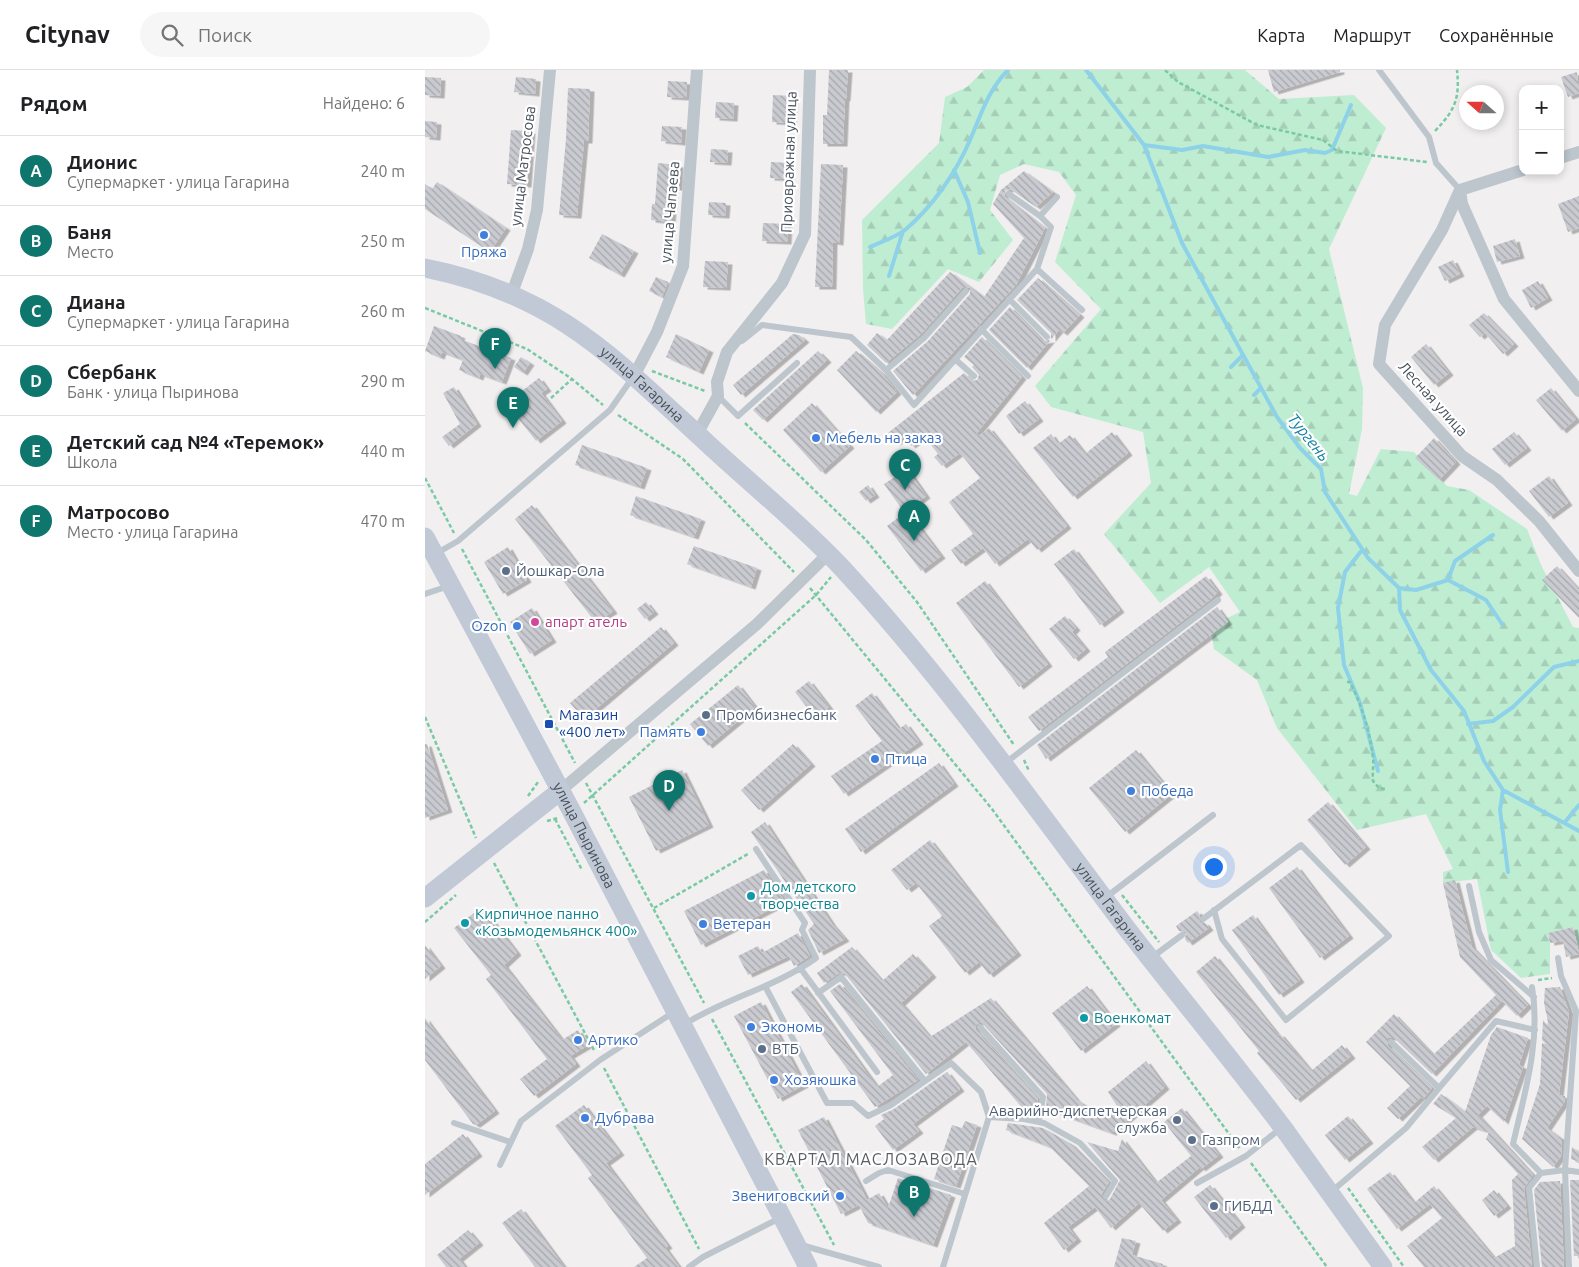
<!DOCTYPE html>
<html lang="ru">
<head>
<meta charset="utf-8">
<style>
	body { margin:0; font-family:Ubuntu,sans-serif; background:#f6f6f6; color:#202124 }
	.controls { position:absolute; right:15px; top:15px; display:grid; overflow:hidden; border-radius:10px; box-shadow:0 2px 8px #0003 }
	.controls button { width:45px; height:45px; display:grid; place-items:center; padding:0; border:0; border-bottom:1px solid #e0e0e0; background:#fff; color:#202124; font:25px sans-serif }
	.compass { position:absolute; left:1034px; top:15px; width:45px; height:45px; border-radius:50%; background:#fff; box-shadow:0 2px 8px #0003; rotate:291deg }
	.you { position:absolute; left:788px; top:796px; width:18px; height:18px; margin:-12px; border:4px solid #fff; border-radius:50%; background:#1a73e8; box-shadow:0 0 0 8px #1a73e833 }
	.badge { display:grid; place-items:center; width:32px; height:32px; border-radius:50%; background:#0f766e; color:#fff; font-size:16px; font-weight:700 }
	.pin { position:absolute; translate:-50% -41px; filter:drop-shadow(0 1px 2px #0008) }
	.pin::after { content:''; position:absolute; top:26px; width:18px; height:15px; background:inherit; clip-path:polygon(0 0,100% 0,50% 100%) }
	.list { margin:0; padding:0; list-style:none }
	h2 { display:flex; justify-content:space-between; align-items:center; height:65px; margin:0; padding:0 20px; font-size:21px }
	h2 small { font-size:16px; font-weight:400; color:#757577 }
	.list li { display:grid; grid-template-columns:32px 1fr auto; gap:15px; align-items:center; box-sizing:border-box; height:70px; padding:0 20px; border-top:1px solid #e0e0e0 }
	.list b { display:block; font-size:19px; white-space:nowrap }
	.list p { margin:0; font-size:16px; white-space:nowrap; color:#757577 }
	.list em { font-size:16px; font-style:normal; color:#757577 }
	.icon { flex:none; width:28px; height:28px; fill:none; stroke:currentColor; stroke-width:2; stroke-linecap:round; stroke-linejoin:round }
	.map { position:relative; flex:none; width:1154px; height:1197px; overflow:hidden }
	header { display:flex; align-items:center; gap:30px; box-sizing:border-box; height:70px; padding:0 25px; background:#fff; border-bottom:1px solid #e0e0e0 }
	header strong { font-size:24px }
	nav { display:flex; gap:28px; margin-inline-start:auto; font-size:18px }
	.search { width:350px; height:45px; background:#f6f6f6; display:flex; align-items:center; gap:12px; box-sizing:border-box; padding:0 18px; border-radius:28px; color:#757577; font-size:19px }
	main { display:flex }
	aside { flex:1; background:#fff }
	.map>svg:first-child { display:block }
	.forest { fill:url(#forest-firs) }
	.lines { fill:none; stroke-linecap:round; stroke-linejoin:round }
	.stream { stroke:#8dd2e9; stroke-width:4 }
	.building { fill:url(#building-back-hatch); filter:url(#shadow) }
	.path { stroke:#78caa5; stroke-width:2.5; stroke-dasharray:4 2.5; stroke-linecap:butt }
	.lane { stroke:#bdc5cd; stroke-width:6 }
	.street { stroke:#bdc5cd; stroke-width:12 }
	.secondary { stroke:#c0c9d5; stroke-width:19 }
	.shop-dot { fill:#3f7fe0; stroke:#fff; stroke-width:2 }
	.service-dot { fill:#5c6f8a; stroke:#fff; stroke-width:2 }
	.hotel-dot { fill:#d1479c; stroke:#fff; stroke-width:2 }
	.transit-dot { fill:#1a4fb4; stroke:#fff; stroke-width:2 }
	.culture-dot { fill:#0f9aa8; stroke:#fff; stroke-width:2 }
	.labels { text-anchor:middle; stroke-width:4.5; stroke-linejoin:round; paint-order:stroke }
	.street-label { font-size:15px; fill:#47515b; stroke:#fff }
	.shop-label { font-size:15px; fill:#366cbe; stroke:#fff; text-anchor:start }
	.service-label { font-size:15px; fill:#4e5e75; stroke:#fff; text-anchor:start }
	.hotel-label { font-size:15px; fill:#b23c85; stroke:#fff; text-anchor:start }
	.transit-label { font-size:15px; fill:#164399; stroke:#fff; text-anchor:start }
	.culture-label { font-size:15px; fill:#0d838f; stroke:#fff; text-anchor:start }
	.water-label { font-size:16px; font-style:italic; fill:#1280a4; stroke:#fff }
	.neighbourhood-label { font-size:16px; letter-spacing:1px; fill:#5b5f63; stroke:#fff }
</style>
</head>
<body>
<header>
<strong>Citynav</strong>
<div class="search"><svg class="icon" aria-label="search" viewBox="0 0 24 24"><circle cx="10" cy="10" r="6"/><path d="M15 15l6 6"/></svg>Поиск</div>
<nav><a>Карта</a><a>Маршрут</a><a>Сохранённые</a></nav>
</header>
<main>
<aside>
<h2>Рядом<small>Найдено: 6</small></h2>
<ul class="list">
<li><span class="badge">A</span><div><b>Дионис</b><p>Супермаркет · улица Гагарина</p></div><em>240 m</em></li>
<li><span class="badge">B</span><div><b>Баня</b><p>Место</p></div><em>250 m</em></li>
<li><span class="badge">C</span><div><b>Диана</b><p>Супермаркет · улица Гагарина</p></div><em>260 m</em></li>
<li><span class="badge">D</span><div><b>Сбербанк</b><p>Банк · улица Пыринова</p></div><em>290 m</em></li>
<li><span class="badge">E</span><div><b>Детский сад №4 «Теремок»</b><p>Школа</p></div><em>440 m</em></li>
<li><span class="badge">F</span><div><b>Матросово</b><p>Место · улица Гагарина</p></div><em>470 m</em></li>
</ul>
</aside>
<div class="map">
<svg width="1154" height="1197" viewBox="0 0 1154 1197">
	<defs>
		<pattern id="forest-firs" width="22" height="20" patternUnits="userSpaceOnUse" patternTransform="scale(1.25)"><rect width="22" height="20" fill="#bfedd2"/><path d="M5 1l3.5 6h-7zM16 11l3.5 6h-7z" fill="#a6cdb7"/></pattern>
		<pattern id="building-back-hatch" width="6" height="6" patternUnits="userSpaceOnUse" patternTransform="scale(1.25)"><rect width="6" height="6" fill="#c9cbd1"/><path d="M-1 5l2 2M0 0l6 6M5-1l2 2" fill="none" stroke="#a5a7ad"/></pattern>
		<filter id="shadow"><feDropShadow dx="4.5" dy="2.5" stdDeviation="0" flood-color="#0004"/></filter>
	</defs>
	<rect width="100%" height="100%" fill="#f1efef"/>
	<path class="forest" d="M559 0H820L854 29 929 25 961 58 904 179 938 318 937 359 924 424 932 426 956 379 989 382 1022 416 1044 420 1102 459 1116 495 1148 557 1154 558V877L1148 857 1123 863 1125 873V904L1096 908 1066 880 1052 809 1018 813V802L1028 799 1001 744 932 760 852 658 832 610 789 579 785 556 815 542 784 497 735 533 679 464 726 413 718 362 626 337 610 316 676 239 630 192 651 125 634 102 599 94 575 105 565 140 588 170 554 212 523 199 467 259 441 254 438 219 437 150 514 73 520 27 542 17Z"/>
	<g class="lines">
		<path class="stream" d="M661 0 719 75 757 173 852 347 875 378 896 399 900 422 943 488 974 518 975 540 1006 600 1039 641 1059 691 1078 720 1154 761
			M719 75 757 80 778 76 843 87 880 80 900 83 907 80 926 35
			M529 100 543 132 555 183
			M445 177C456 172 471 167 480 160 507 137 531 103 545 70 556 45 563 20 583 0
			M464 206 478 161
			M806 297 817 286
			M829 325 835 319
			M937 480 920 502 913 538 919 595 935 633 953 701
			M1023 510 1030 491 1068 465
			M974 518 991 520 1023 510 1061 530 1077 554
			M1043 654 1068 651 1088 637 1129 597 1154 591
			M1078 720 1075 740 1083 802
			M1140 752 1154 735"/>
	</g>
	<path class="building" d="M404 0H423L421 29 420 28 418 74H398V45H402Z
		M843 0H915V2L849 22Z
		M1152 2 1154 23 1143 27 1136 7Z
		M0 7 16 8 15 26 0 25Z
		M91 7 111 9 110 24 89 22Z
		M243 11 262 12 261 28 242 27Z
		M143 18 165 19 163 71H159L152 146 134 145 141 69Z
		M348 25 369 26 367 53 347 52Z
		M291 32 309 33 308 49 290 48Z
		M0 51 12 52 11 68 0 67Z
		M237 56 257 57 256 73 236 71Z
		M86 60 106 61 102 115 82 114Z
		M286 79 303 80 302 93 285 92Z
		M346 92 366 93 365 109 345 108Z
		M233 93 254 95 253 118H249L246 152 226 150 227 134H230Z
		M396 94 418 95 414 173 408 172 407 217H390Z
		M599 101 628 122 611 137 585 119 580 121 579 126 620 158 591 215 488 325 468 301 503 271 545 224V218H537L496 264 461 293 442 275 452 263 462 270 525 202 559 227 599 168 568 134 576 120Z
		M12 112 81 158 65 182 0 139V114L7 119Z
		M1154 126V158L1143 162 1133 134Z
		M284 132 301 133 300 146 283 145Z
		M338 153 363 154 362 172 337 171Z
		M177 164 209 181 195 205 164 188Z
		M1090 169 1095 186 1072 192 1068 176Z
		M1028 190 1035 204 1020 211 1013 197Z
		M280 191 303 192 301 218 278 217Z
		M231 207 243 212 237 227 224 221Z
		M613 208 655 245 638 263 634 260 602 298 564 260 585 237 618 271 626 270V263L592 230Z
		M1113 211 1123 228 1106 238 1097 220Z
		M1059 243 1089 274 1078 284 1060 263 1055 267 1044 255Z
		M9 256 36 266 35 269 86 288 77 312 55 304 54 308 34 300 38 290 17 282 15 287 0 281Z
		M251 264 284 280 274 302 241 287Z
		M368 264 374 265 380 270 316 325 308 315Z
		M557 267 597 307 551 364 554 366 564 358 642 456 612 480 603 469 570 494 558 478 536 494 526 480 548 464 524 432 555 408 535 383 517 396 509 387 513 384 499 366 486 376 479 367 471 373 463 363 539 303 548 311 552 310 554 305 547 297 549 295 539 287Z
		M1001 274 1024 303 1009 315 986 287Z
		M393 281 402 290 338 350 328 340Z
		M431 281 457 303 472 322 451 342 412 300Z
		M96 287 105 293 98 303 89 297Z
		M114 308 122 319 116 323 137 351 111 371 81 333Z
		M29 317 52 354 24 376 17 367 35 354 18 323Z
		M1126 318 1151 349 1137 361 1111 330Z
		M600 331 614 349 594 364 581 346Z
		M387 333 425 376 396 402 358 360Z
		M687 362 703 383 648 427 608 378 626 364 633 374 645 365 660 384Z
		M1089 362 1102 378 1080 395 1067 379Z
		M1009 368 1031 392 1014 410 990 388Z
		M157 375 222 398 215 417 150 395Z
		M482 399 501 426 479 442 459 414Z
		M1124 406 1143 433 1124 447 1104 421Z
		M443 415 450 425 441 431 434 422Z
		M211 426 276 449 269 467 205 445Z
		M107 435 188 541 171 553 90 449Z
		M482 441 516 486 496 501 462 456Z
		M269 476 332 498 326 517 262 494Z
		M83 477 102 510 78 524 59 492Z
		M649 479 695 540 675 555 629 494Z
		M1132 496 1154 520V548L1117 510Z
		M781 506 793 522 786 529 614 661 603 647 683 587 680 582Z
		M560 511 623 594 594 617 531 533Z
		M221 532 229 542 220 549 212 539Z
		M792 537 803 552 621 689 612 675Z
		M107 538 127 570 105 584 85 552Z
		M640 546 651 558 647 562 661 579 649 589 624 559Z
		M236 557 249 573 159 649 145 633Z
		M384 611 404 637 390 648 370 622Z
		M313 615 330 637 283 676 265 654Z
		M447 623 474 659 481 654 494 672 419 724 406 706 457 671 430 636Z
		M0 674H2L23 740 0 748Z
		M368 674 386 694 334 740 316 720Z
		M711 680 747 724 700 762 664 718Z
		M514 693 529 714 436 782 420 759Z
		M257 700 284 755 231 781 204 727Z
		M903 732 941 777 920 795 882 750Z
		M340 752 407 854 420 869 394 883 383 860 389 854 326 762Z
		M505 770 592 883 564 905 554 892 540 903 504 856 517 846 491 813 482 820 466 800Z
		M872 797 924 866 895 888 844 818Z
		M339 800 360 832 276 875 259 841Z
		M1030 810 1047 877 1103 935 1092 946 1077 931 1007 1004 969 968H963V976L1007 1018 998 1029 996 1027 973 1049 962 1038 985 1016 941 972 969 944 1008 985 1071 925 1035 887 1018 813Z
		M57 837 92 883 79 895 137 970 153 960 162 976 145 986 151 994 109 1026 95 1009 122 989 61 909 66 905 29 858Z
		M772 841 775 845 774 852 780 853 784 858 763 873 760 869 761 862 754 861 751 856Z
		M828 845 875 910 854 925 807 860Z
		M1148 857 1154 884 1141 887 1138 871 1125 873 1123 863Z
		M373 863 385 886 369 896 364 886 323 905 313 886 333 876 337 883Z
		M0 875 16 896 0 909Z
		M427 877 457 911 488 884 507 905 476 933 505 967 566 928 652 1030 679 1046 692 1036 683 1022 721 991 740 1017 687 1063 621 1039 622 1024 556 952 550 955 551 960 613 1029 612 1035 607 1033 599 1040 541 972 501 1004 420 904 414 903 399 913 392 903Z
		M790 886 853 965 855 964 886 1001 917 975 926 986 871 1030 832 983 834 981 771 902Z
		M377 914 452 1017 468 1005 405 921 415 914 493 1010 450 1037 366 922Z
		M662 916 691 954 656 981 627 943Z
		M1135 917 1144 942 1134 1025 1140 1026V1031L1122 1058 1137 1069 1136 1086 1128 1097 1097 1069 1115 1014 1117 973 1121 974 1117 970 1118 950 1124 957 1119 933 1120 918Z
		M336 932 379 1015 353 1029 309 946Z
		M0 948 70 1041 51 1055 48 1054 0 990Z
		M1072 957 1103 968 1094 995 1098 997 1079 1052 1062 1036 1053 1045 1108 1105 1099 1118 1107 1197H999L982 1176 1017 1148 1005 1134 972 1159 942 1119 965 1102 989 1133 1009 1116 1069 1188 1090 1176 1087 1110 1093 1104 1061 1069 1064 1062 1048 1057 1009 1090 997 1077 1031 1048 1008 1034 1016 1024 1040 1042 1066 965Z
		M522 1002 535 1019 488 1054 494 1061 468 1080 450 1056 459 1049 456 1045 469 1039Z
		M159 1035 195 1083 181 1093 243 1176 240 1178 254 1197H209L222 1188 163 1108 167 1105 130 1056Z
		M757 1038 794 1085 776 1099 775 1097 736 1130 752 1150 738 1161 714 1133 686 1158 670 1137 643 1157 652 1169 639 1180 619 1153 664 1116 625 1077 581 1060 583 1053 618 1058 646 1074 684 1112 676 1125 681 1131 685 1129 695 1110 662 1072 693 1081 697 1069 731 1113 766 1086 739 1052Z
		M923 1046 944 1071 920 1090 900 1065Z
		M399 1047 442 1130 454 1123 463 1138 473 1108 526 1125 508 1175 443 1153 434 1135 416 1144 373 1060Z
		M540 1051 552 1055 531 1116 509 1109 527 1055 537 1058Z
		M38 1064 53 1084 0 1125V1094Z
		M1147 1077 1154 1082V1092L1146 1089Z
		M1145 1110H1154V1186H1149Z
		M1135 1111 1139 1197H1117L1109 1120 1115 1112Z
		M785 1115 816 1155 801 1168 769 1127Z
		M1069 1120 1082 1136 1069 1146 1057 1130Z
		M96 1139 139 1197H110L77 1153Z
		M43 1160 54 1173 34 1189 40 1197H21L12 1185Z
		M697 1168 711 1171 707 1185 738 1194 737 1197H689Z"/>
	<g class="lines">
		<path class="path" d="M740 0 753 12 832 55 898 70 912 81 1002 92
			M1010 61C1030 40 1035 29 1032 0
			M0 238 102 279 147 309 178 335
			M227 301 280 321
			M126 328 147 309
			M193 345 258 389 369 502
			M320 353 441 470 492 532 589 675
			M0 408 29 463
			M37 479 150 693
			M385 518 567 739 815 1079
			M922 612H925C937 636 945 661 948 688 949 695 947 703 948 711L954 718 960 719
			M0 647 51 768
			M599 690 604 701
			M161 713 279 933
			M103 726 113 712
			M159 733 391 525 406 507
			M130 749 157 800
			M122 751 133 748
			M69 793 170 982
			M697 825 734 872
			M229 838 323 784
			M0 852 31 825
			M1113 910 1127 908
			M287 949 409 1175
			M179 998 274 1179
			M826 1093 902 1197
			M923 1118 979 1197"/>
		<path class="lane" d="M954 0 1004 67 1011 93 1035 120
			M615 146 632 127
			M612 199 657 240
			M584 229 622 267
			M556 259 603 306
			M317 271 337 255 426 267 461 300 489 335 612 199 626 157 615 146 584 124
			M531 290 549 306
			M461 300 499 268 541 221
			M293 326 313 346 372 293
			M12 483 33 471 185 340 208 307
			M0 524 24 516
			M579 694 793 530
			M1044 816 1054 862 1066 890 1109 927
			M680 828 788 745
			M778 849 876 775 964 866 861 950 797 869 789 840
			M726 888 757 865
			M1133 888 1136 906 1151 941 1140 1100 1144 1197
			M376 899 452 1002
			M340 916 402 1033H428L443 1046 466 1035 500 1011
			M1107 917C1116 970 1100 1022 1088 1074L1116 1103
			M393 923 416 907 500 1011 526 993 556 1022 564 1047 518 1197
			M258 955C301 928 351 917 391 888L377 860 380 853 331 779
			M555 957 618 1027 614 1052
			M966 972 1014 1018 1071 951 1110 960
			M564 1047 599 1049 619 1053 655 1073 690 1111 681 1126
			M29 1053 85 1072
			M75 1095 96 1051 175 990 249 942
			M441 1111 454 1103 463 1100 540 1124
			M772 1113 821 1086 856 1058
			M906 1122 981 1058 1014 1018
			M376 1175 454 1197
			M264 1197 278 1187 355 1148
			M1112 1197 1104 1118 1116 1103 1140 1100 1154 1102"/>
		<path class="street" d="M1135 88 1154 82
			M1035 120 1017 160 960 255 954 294 1037 386 1072 410 1114 451 1154 501
			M1035 120 1037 134 1079 229 1154 321
			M1035 120 1098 100
			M87 223 103 179 112 140 125 0
			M209 306 232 262 258 196 272 0
			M272 364 293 326 292 312 302 282 357 213 380 164 385 0
			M135 721 332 554 403 484"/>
		<g class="secondary">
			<path id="s1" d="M0 198C131 224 189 288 283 374 327 415 376 454 418 499 521 611 610 737 702 859 754 926 808 991 859 1059 892 1105 925 1151 958 1197"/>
			<path id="s2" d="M0 467 146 740 383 1197"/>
			<path d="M0 828 135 721"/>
		</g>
	</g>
	<g class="shop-dot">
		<circle cx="59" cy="165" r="5"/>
		<circle cx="391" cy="368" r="5"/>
		<circle cx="92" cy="556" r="5"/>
		<circle cx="276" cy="662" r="5"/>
		<circle cx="450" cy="689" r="5"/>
		<circle cx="706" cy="721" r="5"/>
		<circle cx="278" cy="854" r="5"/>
		<circle cx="326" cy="957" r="5"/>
		<circle cx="153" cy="970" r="5"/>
		<circle cx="349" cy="1010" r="5"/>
		<circle cx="160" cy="1048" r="5"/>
		<circle cx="415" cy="1126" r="5"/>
	</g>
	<g class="service-dot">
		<circle cx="81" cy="501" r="5"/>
		<circle cx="281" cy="645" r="5"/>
		<circle cx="337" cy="979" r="5"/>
		<circle cx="752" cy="1050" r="5"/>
		<circle cx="767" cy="1070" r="5"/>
		<circle cx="789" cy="1136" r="5"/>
	</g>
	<circle class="hotel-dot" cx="110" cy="552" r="5"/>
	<rect class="transit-dot" x="119" y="649" width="10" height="10" rx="2.5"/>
	<g class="culture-dot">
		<circle cx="326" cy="826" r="5"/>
		<circle cx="40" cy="853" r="5"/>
		<circle cx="659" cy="948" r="5"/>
	</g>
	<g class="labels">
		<g class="street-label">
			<text transform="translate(364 92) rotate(-88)" y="5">Приовражная улица</text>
			<text transform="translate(98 96) rotate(-83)" y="5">улица Матросова</text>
			<text transform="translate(245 142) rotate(-85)" y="5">улица Чапаева</text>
			<text dy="5" stroke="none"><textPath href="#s1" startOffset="250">улица Гагарина</textPath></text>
			<text transform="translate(1008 329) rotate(48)" y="5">Лесная улица</text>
			<text dy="5" stroke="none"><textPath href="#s2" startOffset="338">улица Пыринова</textPath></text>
			<text dy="5" stroke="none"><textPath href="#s1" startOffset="954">улица Гагарина</textPath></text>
		</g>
		<g class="shop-label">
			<text x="59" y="187" text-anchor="middle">Пряжа</text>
			<text x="401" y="373">Мебель на заказ</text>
			<text x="82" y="561" text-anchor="end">Ozon</text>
			<text x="266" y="667" text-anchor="end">Память</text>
			<text x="460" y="694">Птица</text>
			<text x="716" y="726">Победа</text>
			<text x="288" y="859">Ветеран</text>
			<text x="336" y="962">Экономь</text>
			<text x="163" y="975">Артико</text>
			<text x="359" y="1015">Хозяюшка</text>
			<text x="170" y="1053">Дубрава</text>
			<text x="405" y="1131" text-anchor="end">Звениговский</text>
		</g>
		<g class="service-label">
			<text x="91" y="506">Йошкар-Ола</text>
			<text x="291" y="650">Промбизнесбанк</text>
			<text x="347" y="984">ВТБ</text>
			<text x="742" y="1046" text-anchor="end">Аварийно-диспетчерская<tspan x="742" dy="17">служба</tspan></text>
			<text x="777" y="1075">Газпром</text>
			<text x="799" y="1141">ГИБДД</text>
		</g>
		<g class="hotel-label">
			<text x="120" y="557">апарт атель</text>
		</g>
		<g class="transit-label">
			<text x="134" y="650">Магазин<tspan x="134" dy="17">«400 лет»</tspan></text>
		</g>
		<g class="culture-label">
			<text x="336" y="822">Дом детского<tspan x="336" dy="17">творчества</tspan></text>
			<text x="50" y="849">Кирпичное панно<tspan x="50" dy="17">«Козьмодемьянск 400»</tspan></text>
			<text x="669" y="953">Военкомат</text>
		</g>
		<g class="water-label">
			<text transform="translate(884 367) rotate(51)" y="6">Тургень</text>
		</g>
		<g class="neighbourhood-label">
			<text x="446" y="1095">КВАРТАЛ МАСЛОЗАВОДА</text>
		</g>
	</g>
</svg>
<div class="controls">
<button>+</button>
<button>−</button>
</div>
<svg class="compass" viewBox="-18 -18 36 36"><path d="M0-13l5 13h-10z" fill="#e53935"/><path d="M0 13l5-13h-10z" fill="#757577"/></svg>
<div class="you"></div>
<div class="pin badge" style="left:489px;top:471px">A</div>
<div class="pin badge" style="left:489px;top:1147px">B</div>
<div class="pin badge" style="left:480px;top:420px">C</div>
<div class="pin badge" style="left:244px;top:741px">D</div>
<div class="pin badge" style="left:88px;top:358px">E</div>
<div class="pin badge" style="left:70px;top:299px">F</div>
</div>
</main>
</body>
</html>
